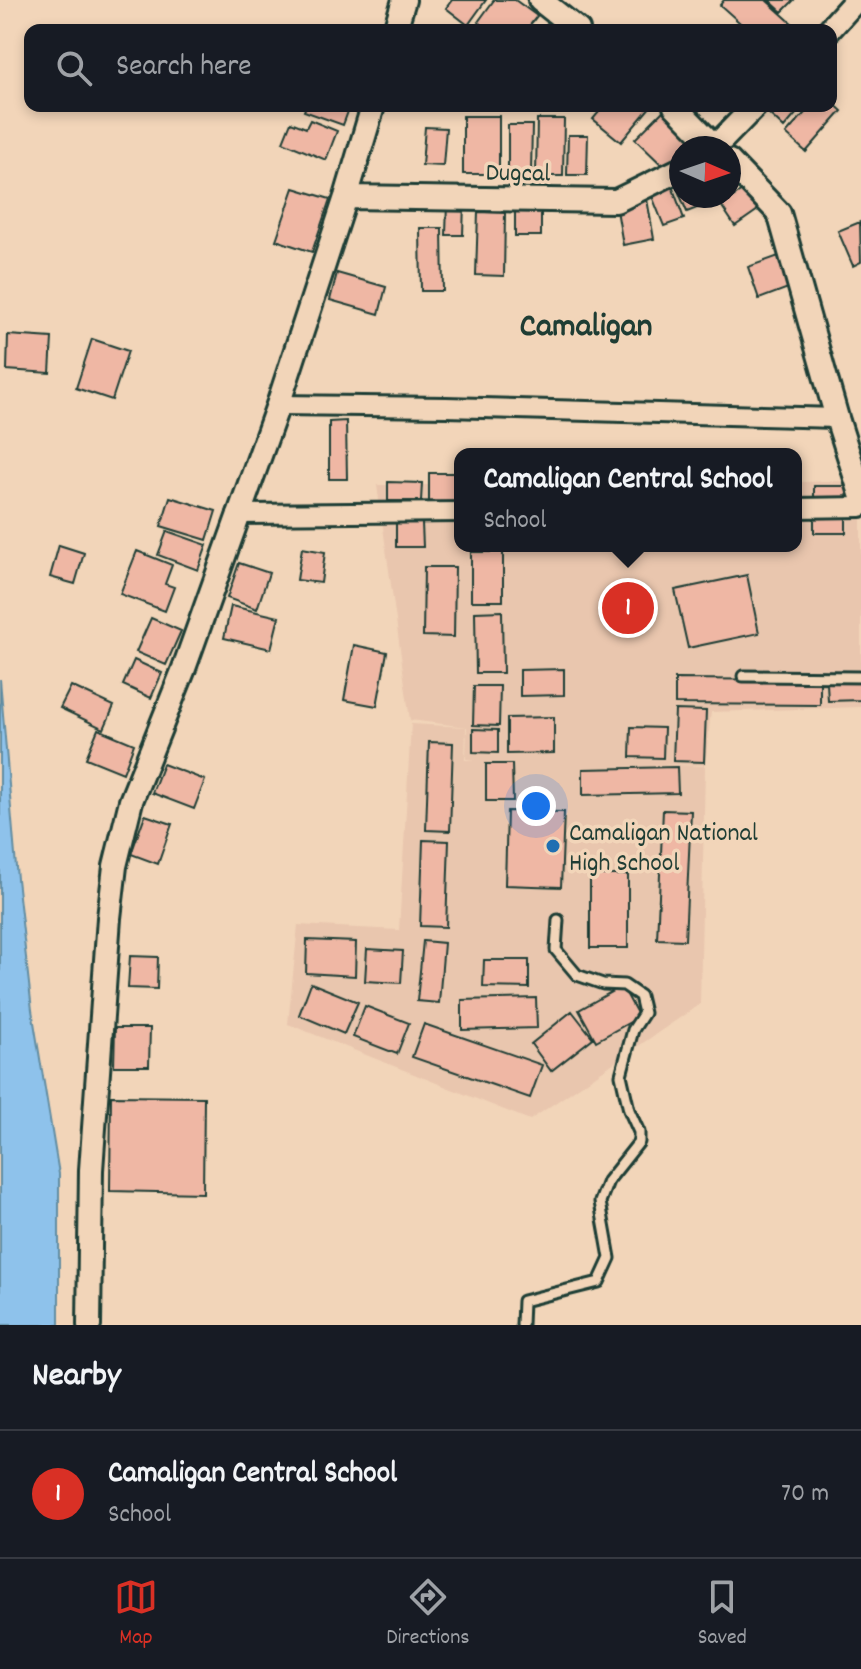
<!DOCTYPE html>
<html lang="en">
<head>
<meta charset="utf-8">
<style>
	body { margin:0; font-family:Dekko,sans-serif; background:#20242c; color:#f1f3f6 }
	.compass { position:absolute; left:669px; top:136px; width:72px; height:72px; border-radius:50%; background:#171b24; box-shadow:0 4px 12px #0003; rotate:92deg }
	.you { position:absolute; left:536px; top:806px; width:28px; height:28px; margin:-20px; border:6px solid #fff; border-radius:50%; background:#1a73e8; box-shadow:0 0 0 12px #1a73e833 }
	.badge { display:grid; place-items:center; width:52px; height:52px; border-radius:50%; background:#d93025; color:#fff; font-size:26px; font-weight:700 }
	.pin { position:absolute; translate:-50% -50%; border:4px solid #fff; box-shadow:0 2px 8px #0006 }
	.popup { position:absolute; left:454px; top:448px; width:348px; height:104px; box-sizing:border-box; display:grid; place-content:center; border-radius:16px; background:#171b24; filter:drop-shadow(0 2px 6px #0005); font-size:26px; white-space:nowrap; color:#9ea1a6 }
	.popup b { font-size:30px; color:#f1f3f6 }
	.popup::after { content:''; position:absolute; left:50%; top:100%; margin-left:-16px; border:16px solid transparent; border-top-color:#171b24 }
	.list { margin:0; padding:0; list-style:none }
	h2 { display:flex; justify-content:space-between; align-items:center; height:104px; margin:0; padding:0 32px; font-size:34px }
	h2 small { font-size:26px; font-weight:400; color:#9ea1a6 }
	.list li { display:grid; grid-template-columns:52px 1fr auto; gap:24px; align-items:center; box-sizing:border-box; height:128px; padding:0 32px; border-top:2px solid #363941 }
	.list b { display:block; font-size:30px; white-space:nowrap }
	.list p { margin:0; font-size:26px; white-space:nowrap; color:#9ea1a6 }
	.list em { font-size:26px; font-style:normal; color:#9ea1a6 }
	.icon { flex:none; width:44px; height:44px; fill:none; stroke:currentColor; stroke-width:2; stroke-linecap:round; stroke-linejoin:round }
	.map { position:relative; flex:none; width:861px; height:1325px; overflow:hidden }
	.search { position:absolute; background:#171b24; box-shadow:0 4px 12px #0003; left:24px; right:24px; top:24px; height:88px; display:flex; align-items:center; gap:20px; box-sizing:border-box; padding:0 28px; border-radius:16px; color:#9ea1a6; font-size:30px }
	.sheet { height:232px; background:#171b24 }
	nav { display:flex; justify-content:space-around; align-items:center; box-sizing:border-box; height:112px; border-top:2px solid #363941; background:#171b24; font-size:22px; color:#9ea1a6 }
	nav a { display:grid; justify-items:center; gap:4px }
	nav .on { color:#d93025 }
	.map>svg:first-child { display:block }
	.built { fill:#e9c6ae }
	.water { fill:#8ec2eb; stroke:#628da2; stroke-width:2 }
	.building { fill:#efb7a4; stroke:#1f3d34; stroke-width:2 }
	.lines { fill:none; stroke-linecap:round; stroke-linejoin:round }
	.service-casing { stroke:#1f3d34; stroke-width:15 }
	.minor-casing { stroke:#1f3d34; stroke-width:24 }
	.tertiary-casing { stroke:#1f3d34; stroke-width:28 }
	.service { stroke:#f2d5b9; stroke-width:9 }
	.minor { stroke:#f2d5b9; stroke-width:18 }
	.tertiary { stroke:#f2d5b9; stroke-width:22 }
	.poi-dot { fill:#1f6fb2; stroke:#f2d5b9; stroke-width:3 }
	.labels { text-anchor:middle; stroke-width:7; stroke-linejoin:round; paint-order:stroke }
	.street-label { font-size:26px; fill:#1f3d34; stroke:#f2d5b9 }
	.poi-label { font-size:26px; fill:#1f3d34; stroke:#f2d5b9; text-anchor:start }
	.district-label { font-size:34px; font-weight:bold; fill:#1f3d34; stroke:#f2d5b9 }
</style>
</head>
<body>
<div class="map">
<svg width="861" height="1325" viewBox="0 0 861 1325">
	<rect width="100%" height="100%" fill="#f2d5b9"/>
	<filter id="ink" filterUnits="userSpaceOnUse"><feTurbulence type="fractalNoise" baseFrequency=".0125" numOctaves="2"/><feDisplacementMap in="SourceGraphic" scale="16" xChannelSelector="R" yChannelSelector="G"/><feConvolveMatrix kernelMatrix="1 2 1 2 8 2 1 2 1" color-interpolation-filters="sRGB"/></filter>
	<g filter="url(#ink)">
		<path class="built" d="M853 481 861 510V707L711 712 705 765 649 764 705 766 700 1004 530 1120 288 1024 298 925 399 930 411 724 466 727 465 760H474L466 759 467 727 410 720 377 485H460V546H796V482Z"/>
		<path class="water" d="M0 679 17 879 32 1010 59 1174V1325H0Z"/>
		<path class="building" d="M452 0H486L468 25 446 8Z
			M494 0H515L537 16 526 30H489L478 22Z
			M724 0H766L795 26 792 30H748L720 5Z
			M769 0H794L782 12Z
			M831 101 842 111 806 152 786 134 811 106H831Z
			M306 106H350L343 125 304 111Z
			M604 106H651L621 142 593 119Z
			M766 106H803L784 128 764 109Z
			M665 109 696 139 687 148H681V154L666 169 635 139Z
			M463 116H499V174H463Z
			M537 119H564L563 176H536Z
			M310 120 337 131 326 160 283 142 291 122 306 128Z
			M508 125H532L531 173H508Z
			M425 127 446 128 443 166 422 165Z
			M568 135H588L587 175H567Z
			M681 178V196H702L705 205 687 212 674 181Z
			M671 183 684 219 664 226 650 191Z
			M294 188 330 199 312 252 276 240Z
			M745 189 758 210 735 226 721 205Z
			M647 199 654 239 623 245 616 204Z
			M447 202H464L463 235H446Z
			M515 208H541V236H515Z
			M478 212 505 213 504 276 476 275Z
			M860 222 861 262 853 266 838 231Z
			M420 228H442L443 291H421Z
			M787 253 799 284 759 299 748 267Z
			M337 273 386 287 379 314 330 300Z
			M8 335 52 338 50 373 7 370Z
			M92 339 128 351 112 400 76 388Z
			M346 421 347 479H329V422Z
			M429 473H459V504H429Z
			M388 482 422 483 421 501H388Z
			M814 486H850V506H814Z
			M170 497 216 511 207 540 161 526Z
			M814 509H846V533H814Z
			M396 523H422L423 547H396Z
			M167 531 207 545 198 570 158 555Z
			M59 545 84 553 75 584 50 577Z
			M302 548 325 552 321 583 297 580Z
			M137 551 172 565 165 584 174 587 165 611 120 594Z
			M471 552H503V601H471Z
			M239 563 269 573 257 609 227 598Z
			M424 567H455L454 637 423 636Z
			M747 575 759 633 688 648 675 590Z
			M231 606 279 617 271 649 224 638Z
			M502 611 503 673H476L475 612Z
			M151 618 181 631 166 665 136 652Z
			M354 645 387 652 377 706 344 700Z
			M134 660 162 673 151 698 123 685Z
			M564 669V695L520 696V670Z
			M675 679 820 680V705L675 704Z
			M861 682V700L828 701 827 683Z
			M71 686 114 706 104 729 60 708Z
			M474 686H500L499 726 473 725Z
			M675 710 706 711 704 762 673 761Z
			M554 717V753L507 754V718Z
			M631 727 664 728 663 758 630 757Z
			M98 729 134 744 123 773 86 758Z
			M473 729 498 730V753L473 752Z
			M429 742 453 743 450 831 426 830Z
			M163 764 205 780 194 809 152 793Z
			M486 764H512L513 801H486Z
			M677 767 678 793 583 795V769Z
			M663 810 691 811 685 940 657 939Z
			M507 811 564 812 561 887 505 885Z
			M145 815 172 824 158 864 131 854Z
			M423 840 449 841 446 927 420 926Z
			M590 875H628V948H590Z
			M307 940 356 942 355 976 306 973Z
			M423 941 444 943 439 1003 417 1001Z
			M367 949 403 951 401 983 365 981Z
			M130 956 158 957 157 989 128 988Z
			M484 960H529V988L483 987Z
			M311 983 358 1002 344 1034 299 1015Z
			M622 986 639 1017 596 1041 579 1010Z
			M536 998 537 1028 462 1030V1000Z
			M365 1006 409 1023 397 1054 353 1037Z
			M572 1011 593 1038 551 1071 531 1044Z
			M424 1024 542 1065 530 1098 412 1057Z
			M115 1028H150L149 1066H114Z
			M111 1096 204 1097 203 1193 110 1191Z"/>
		<g class="lines">
			<g class="service-casing">
				<path id="service" d="M743 676 861 677
					M522 1325 523 1301 599 1282 610 1258 600 1202 608 1181 639 1142V1132L629 1110 621 1075 633 1030 644 1013 640 996 624 985 603 984 577 975 556 950 558 920"/>
			</g>
			<g class="minor-casing">
				<path id="minor" d="M278 405 446 407 837 418
					M796 508 861 507
					M237 514 460 512"/>
			</g>
			<g class="tertiary-casing">
				<path id="tertiary" d="M540 0 578 30
					M395 30 404 0
					M829 30 856 0
					M675 106 716 148
					M714 148 755 106
					M729 161 779 213 837 418 861 494
					M346 197 616 201 681 169
					M89 1325 91 1170 109 918 115 866 131 801 183 671 278 405 346 197 373 106"/>
			</g>
			<use href="#service" class="service"/>
			<use href="#minor" class="minor"/>
			<use href="#tertiary" class="tertiary"/>
		</g>
	</g>
	<circle class="poi-dot" cx="553" cy="846" r="8"/>
	<g class="labels">
		<g class="street-label">
			<text transform="translate(518 171) rotate(1)" y="9">Dugcal</text>
		</g>
		<g class="poi-label">
			<text x="569" y="840">Camaligan National<tspan x="569" dy="30">High School</tspan></text>
		</g>
		<g class="district-label">
			<text x="586" y="335">Camaligan</text>
		</g>
	</g>
</svg>
<svg class="compass" viewBox="-18 -18 36 36"><path d="M0-13l5 13h-10z" fill="#e53935"/><path d="M0 13l5-13h-10z" fill="#9ea1a6"/></svg>
<div class="you"></div>
<div class="pin badge" style="left:628px;top:608px">1</div>
<div class="popup"><b>Camaligan Central School</b>School</div>
<div class="search"><svg class="icon" aria-label="search" viewBox="0 0 24 24"><circle cx="10" cy="10" r="6"/><path d="M15 15l6 6"/></svg>Search here</div>
</div>
<section class="sheet">
<h2>Nearby<small></small></h2>
<ul class="list">
<li><span class="badge">1</span><div><b>Camaligan Central School</b><p>School</p></div><em>70 m</em></li>
</ul>
</section>
<nav>
<a class="on"><svg class="icon" aria-label="map" viewBox="0 0 24 24"><path d="M3 6l6-2 6 2 6-2v14l-6 2-6-2-6 2zM9 4v14M15 6v14"/></svg>Map</a>
<a><svg class="icon" aria-label="directions" viewBox="0 0 24 24"><path d="M12 3l9 9-9 9-9-9zM9 14v-3h6M13 9l2 2-2 2"/></svg>Directions</a>
<a><svg class="icon" aria-label="saved" viewBox="0 0 24 24"><path d="M7 4h10v16l-5-4-5 4z"/></svg>Saved</a>
</nav>
</body>
</html>
